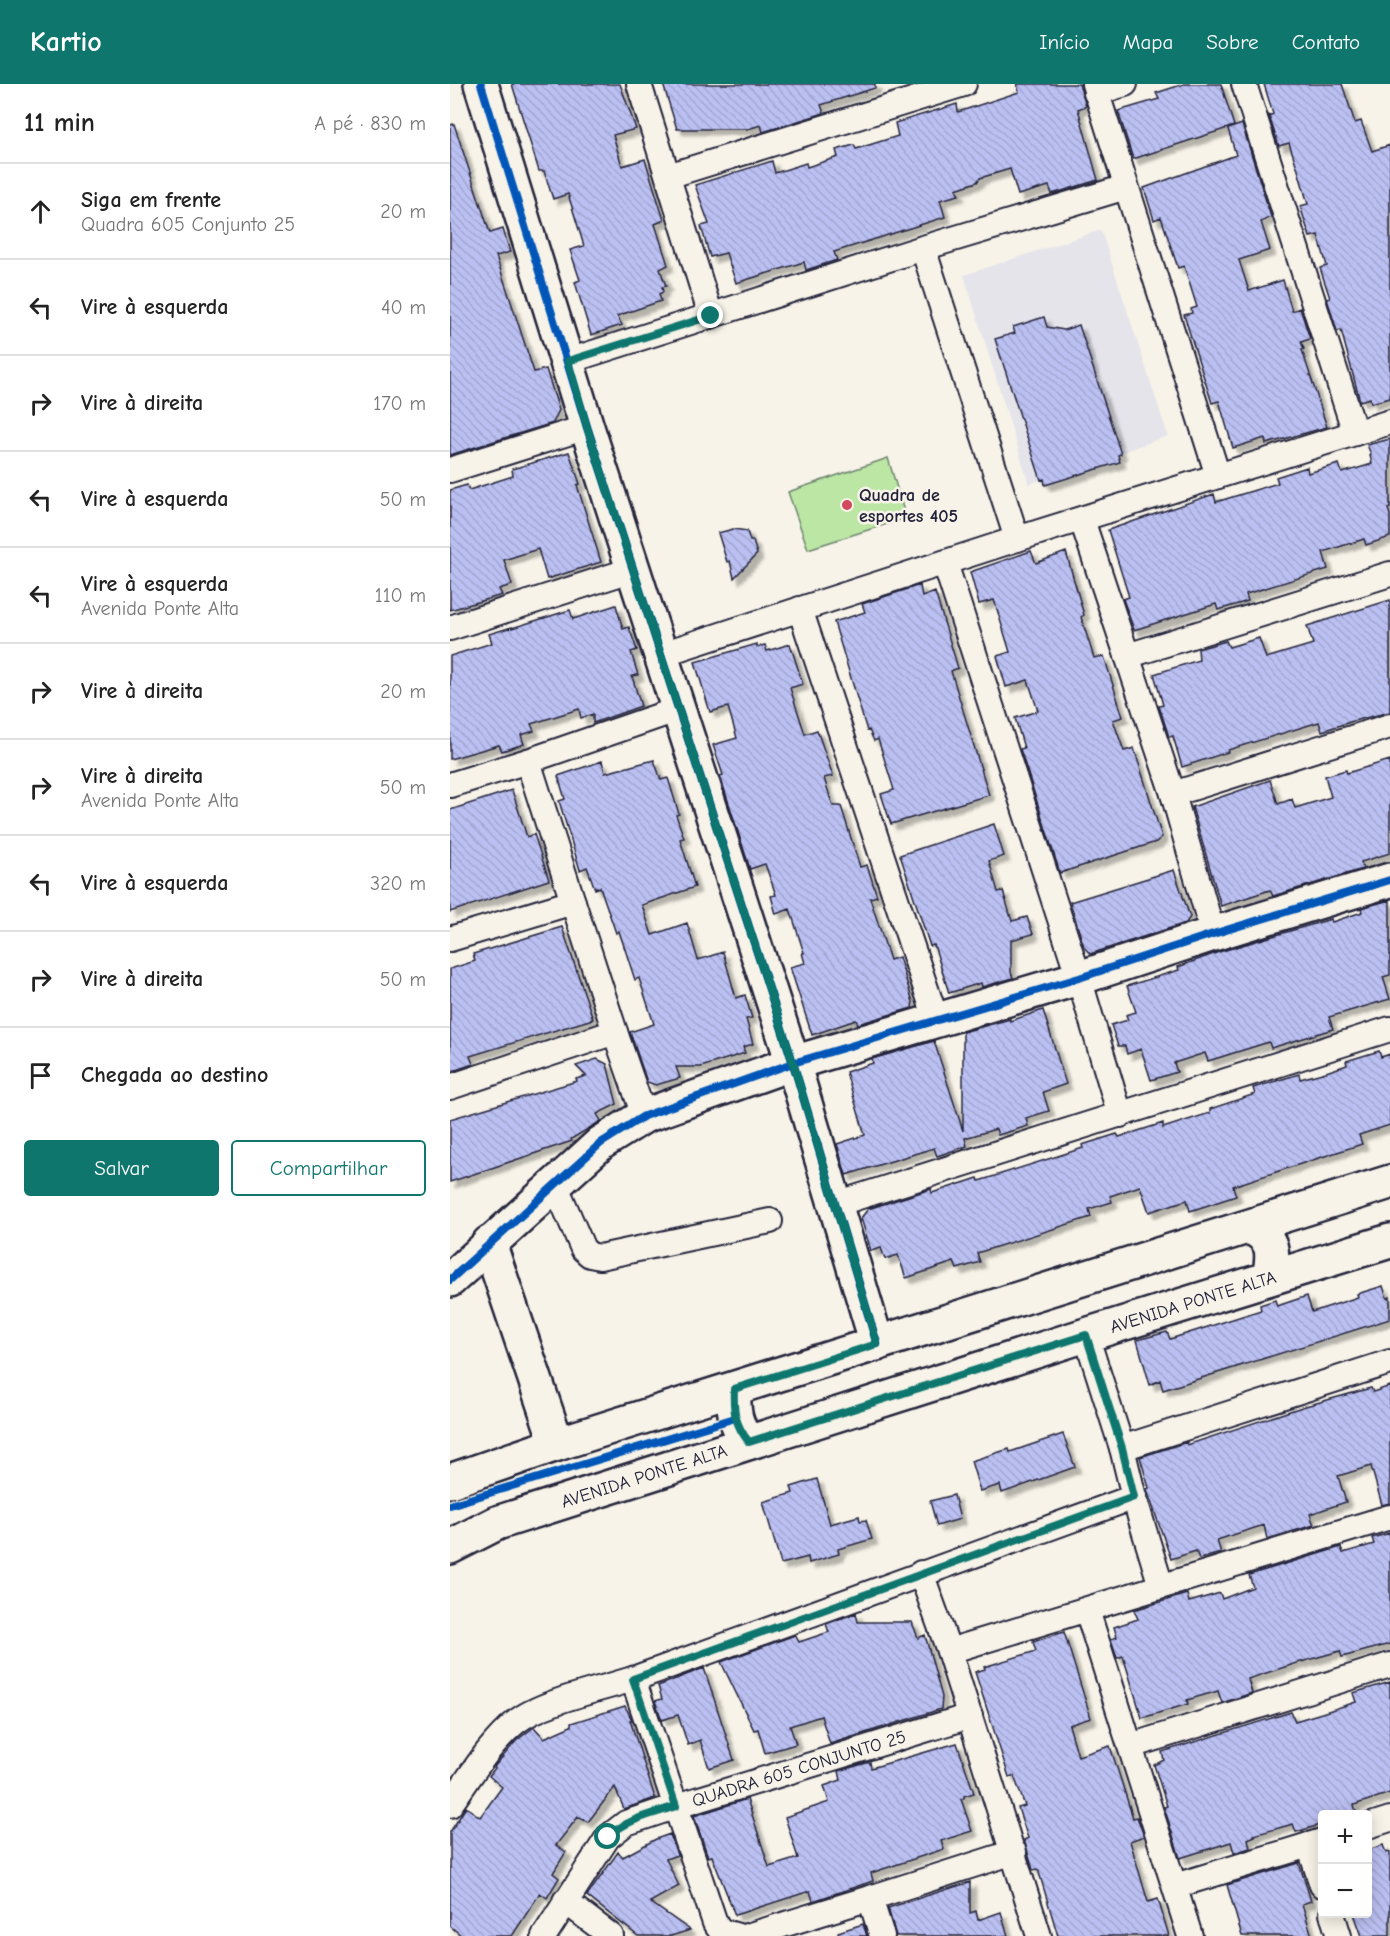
<!DOCTYPE html>
<html lang="pt">
<head>
<meta charset="utf-8">
<style>
	body { margin:0; font-family:"Comic Neue",sans-serif; background:#f6f6f6; color:#222 }
	.controls { position:absolute; right:18px; bottom:18px; display:grid; overflow:hidden; border-radius:6px; box-shadow:0 3px 15px #0003 }
	.controls button { width:54px; height:54px; display:grid; place-items:center; padding:0; border:0; border-bottom:2px solid #e0e0e0; background:#fff; color:#222; font:30px sans-serif }
	.stop { position:absolute; width:18px; height:18px; margin:-14px; border:4px solid #0f766e; border-radius:50%; background:#fff }
	.stop.end { background:#0f766e; border-color:#fff; box-shadow:0 2px 6px #0008 }
	.list { margin:0; padding:0; list-style:none }
	h2 { display:flex; justify-content:space-between; align-items:center; height:78px; margin:0; padding:0 24px; font-size:26px }
	h2 small { font-size:20px; font-weight:400; color:#767676 }
	.list li { display:grid; grid-template-columns:39px 1fr auto; gap:18px; align-items:center; box-sizing:border-box; height:96px; padding:0 24px; border-top:2px solid #e0e0e0 }
	.list b { display:block; font-size:22px; white-space:nowrap }
	.list p { margin:0; font-size:20px; white-space:nowrap; color:#767676 }
	.list em { font-size:20px; font-style:normal; color:#767676 }
	.actions { display:flex; gap:12px; padding:18px 24px }
	.actions a { flex:1; padding:14px 0; border:2px solid #0f766e; border-radius:6px; text-align:center; font-size:21px; color:#0f766e }
	.actions .main { background:#0f766e; color:#fff }
	.icon { flex:none; width:33px; height:33px; fill:none; stroke:currentColor; stroke-width:2; stroke-linecap:round; stroke-linejoin:round }
	.map { position:relative; flex:none; width:940px; height:1852px; overflow:hidden }
	header { display:flex; align-items:center; gap:36px; box-sizing:border-box; height:84px; padding:0 30px; background:#0f766e; color:#fff }
	header strong { font-size:28px }
	nav { display:flex; gap:33px; margin-inline-start:auto; font-size:21px }
	main { display:flex }
	aside { flex:1; background:#fff }
	.map>svg:first-child { display:block }
	.built { fill:#e5e4eb }
	.grass { fill:#bbe6a3; stroke:#6e846f; stroke-width:1.5 }
	.building { fill:url(#building-back-hatch); stroke:#22223b; stroke-width:1.5; filter:url(#shadow) }
	.lines { fill:none; stroke-linecap:round; stroke-linejoin:round }
	.street-casing { stroke:#22223b; stroke-width:28 }
	.secondary-casing { stroke:#22223b; stroke-width:38 }
	.street { stroke:#f7f3e8; stroke-width:24 }
	.secondary { stroke:#f7f3e8; stroke-width:33 }
	.cycleway-casing { stroke:#f7f3e8; stroke-width:11 }
	.cycleway { stroke:#0057b8; stroke-width:8 }
	.route { stroke:#0f766e; stroke-width:8 }
	.poi-dot { fill:#d1495b; stroke:#f7f3e8; stroke-width:2 }
	.labels { text-anchor:middle; stroke-width:5; stroke-linejoin:round; paint-order:stroke }
	.poi-label { font-size:18px; font-weight:bold; fill:#22223b; stroke:#f7f3e8; text-anchor:start }
	.street-label { font-size:18px; fill:#22223b; stroke:#f7f3e8 }
</style>
</head>
<body>
<header>
<strong>Kartio</strong>
<nav><a>Início</a><a>Mapa</a><a>Sobre</a><a>Contato</a></nav>
</header>
<main>
<aside>
<h2>11 min<small>A pé · 830 m</small></h2>
<ul class="list">
<li><svg class="icon" aria-label="ahead" viewBox="0 0 24 24"><path d="M12 20V5M6 11l6-6 6 6"/></svg><div><b>Siga em frente</b><p>Quadra 605 Conjunto 25</p></div><em>20 m</em></li>
<li><svg class="icon" aria-label="left" viewBox="0 0 24 24"><path d="M17 20v-9H6M10 6l-5 5 5 5"/></svg><div><b>Vire à esquerda</b></div><em>40 m</em></li>
<li><svg class="icon" aria-label="right" viewBox="0 0 24 24"><path d="M7 20v-9h11M14 6l5 5-5 5"/></svg><div><b>Vire à direita</b></div><em>170 m</em></li>
<li><svg class="icon" aria-label="left" viewBox="0 0 24 24"><path d="M17 20v-9H6M10 6l-5 5 5 5"/></svg><div><b>Vire à esquerda</b></div><em>50 m</em></li>
<li><svg class="icon" aria-label="left" viewBox="0 0 24 24"><path d="M17 20v-9H6M10 6l-5 5 5 5"/></svg><div><b>Vire à esquerda</b><p>Avenida Ponte Alta</p></div><em>110 m</em></li>
<li><svg class="icon" aria-label="right" viewBox="0 0 24 24"><path d="M7 20v-9h11M14 6l5 5-5 5"/></svg><div><b>Vire à direita</b></div><em>20 m</em></li>
<li><svg class="icon" aria-label="right" viewBox="0 0 24 24"><path d="M7 20v-9h11M14 6l5 5-5 5"/></svg><div><b>Vire à direita</b><p>Avenida Ponte Alta</p></div><em>50 m</em></li>
<li><svg class="icon" aria-label="left" viewBox="0 0 24 24"><path d="M17 20v-9H6M10 6l-5 5 5 5"/></svg><div><b>Vire à esquerda</b></div><em>320 m</em></li>
<li><svg class="icon" aria-label="right" viewBox="0 0 24 24"><path d="M7 20v-9h11M14 6l5 5-5 5"/></svg><div><b>Vire à direita</b></div><em>50 m</em></li>
<li><svg class="icon" aria-label="arrive" viewBox="0 0 24 24"><path d="M6 21V4h12l-3 4 3 4H6"/></svg><div><b>Chegada ao destino</b></div></li>
</ul>
<div class="actions"><a class="main">Salvar</a><a>Compartilhar</a></div>
</aside>
<div class="map">
<svg width="940" height="1852" viewBox="0 0 940 1852">
	<defs>
		<pattern id="building-back-hatch" width="6" height="6" patternUnits="userSpaceOnUse" patternTransform="scale(1.5)"><rect width="6" height="6" fill="#bbc0f2"/><path d="M-1 5l2 2M0 0l6 6M5-1l2 2" fill="none" stroke="#a0a5d0"/></pattern>
		<filter id="shadow"><feDropShadow dx="5.5" dy="5.5" stdDeviation="1.5" flood-color="#0004"/></filter>
	</defs>
	<rect width="100%" height="100%" fill="#f7f3e8"/>
	<filter id="ink" filterUnits="userSpaceOnUse"><feTurbulence type="fractalNoise" baseFrequency=".0167" numOctaves="2"/><feDisplacementMap in="SourceGraphic" scale="12" xChannelSelector="R" yChannelSelector="G"/><feConvolveMatrix kernelMatrix="1 2 1 2 8 2 1 2 1" color-interpolation-filters="sRGB"/></filter>
	<g filter="url(#ink)">
		<path class="built" d="M651 146 718 352 579 400 514 191Z"/>
		<path class="grass" d="M438 374 456 434 358 465 338 408Z"/>
		<path class="building" d="M62 0H170L186 45 163 51 172 82 195 75 214 136 205 140 218 181 210 185 216 202 212 203 213 208 209 210 211 217 167 232 172 241 141 251 125 198 130 196 120 166 134 162 118 110 103 115 94 87H89Z
			M213 0H425V4L371 21 374 29 313 48 311 41 298 45H227Z
			M567 0H629L636 22 628 25 648 96 602 110 599 102 568 111 560 85 530 94 527 98 506 105 509 111 490 116 495 133 384 168 387 176 356 186 354 178 286 199 276 169 260 173 251 142 259 140 245 101 322 77 325 89 356 79 357 83 388 73 386 66 404 61 406 65 448 52 445 39 507 20 508 28 569 8Z
			M734 0H771L784 42 683 75 668 27 709 15 706 9Z
			M814 0H892L905 39 911 37 922 67 940 61V314L921 319 920 314 910 317 891 246 887 247 877 215 880 214 870 184 877 182 868 151 860 153 850 122 858 120 848 86 839 59 829 62 819 32 823 30Z
			M4 40 40 149 53 145 60 168 46 172 84 288 96 285 109 326 103 339 0 371V41Z
			M792 40 821 133 811 138 820 166 789 176 799 207 833 196 842 227 850 224 860 255 851 258 854 265 852 266 877 343 816 360 815 354 783 364 769 317 762 319 734 231 742 229 741 225 747 223 734 182 728 184 711 133 704 136 694 104 786 71 778 45Z
			M594 233 597 243 614 246 629 241 671 370 668 371 670 378 595 401 594 395 591 396 545 255 565 249 563 243Z
			M940 355V424L938 425 940 431V453L916 461 914 455 873 468 878 485 796 510 798 517 768 526 766 520 684 546 673 515 679 513 658 446 764 410 766 418 828 399 826 393 857 383 858 389 889 380 892 389 922 380 920 371 921 370 917 361Z
			M119 368 130 400 127 401 151 478 97 495 88 465 54 476 62 501 49 505 52 511 0 526V406L17 401 19 406 63 392 62 385Z
			M283 445 297 447 300 457H303L307 470 284 494 280 477 277 478 268 449Z
			M581 467 586 479 616 468 634 531 631 533 644 574 654 572 673 633 663 636 674 667 684 664 712 753 706 758 610 789 570 665 574 664 565 634 588 627 578 596 556 603 547 572 560 568 553 545 544 516 529 520 520 488Z
			M470 501 472 513 485 508 508 584 501 587 539 711 441 740 431 710 444 706 428 655 424 657 419 646 417 647 384 538 415 528 412 520Z
			M940 516V628L903 637 872 647 869 638 778 666V668L732 683 723 652 719 653 709 622 713 621 704 590 749 576 748 565 776 557 779 563 809 554 816 574 863 560 857 542Z
			M166 521 173 545 179 543 187 566 181 568 188 591 182 592 191 622 143 639V630L131 634 129 625 81 640 84 647 71 651 74 660 52 667 49 661 0 675V572L42 559 39 550 62 543V544L120 526 123 535Z
			M307 560V563L315 561 317 567 340 560 353 600 340 604 355 650 367 646 383 692 374 694 383 722H391L410 783 417 781 427 812 420 814 440 876 449 873 463 918 462 924 408 940 406 936 362 951 340 883 355 879 352 869H354L340 825 326 830 321 812 326 811 315 780 300 785 270 692 273 691 263 661 287 654 278 623 260 628 245 578Z
			M204 676 211 696 218 694 229 730 226 731 234 754 230 755 245 803 192 821 202 851 237 839 248 876 273 868 286 914 295 911 302 934 296 935 303 960 293 963 295 969 251 983H226L230 994 206 1001 197 998 180 948 204 940 189 894 185 896 169 847 166 849 150 803 145 805 137 783 130 786 109 717 115 715 108 692 152 677 155 689Z
			M940 676V769L911 778 913 785 823 812 820 806 771 822 742 723 820 696 828 720 842 715 845 724 881 713 875 692 896 686 897 689Z
			M62 706 77 753 84 750 99 796 0 828V726Z
			M544 740 554 772 539 777 548 808 553 807 562 837 577 833 583 850 561 856V888L563 894 532 903 531 899 499 909 484 861 480 862 450 771Z
			M724 786 740 833 736 839 640 870 634 863 620 818Z
			M940 816V891L933 893 940 915 879 933 883 945 821 964 819 958 758 977 755 969 724 979 727 988 701 996 691 965 677 970 675 962H668L661 941 678 936 676 931 686 928 677 902 729 886 728 883 769 868 881 835 882 838 912 828 911 824Z
			M112 843 143 935 20 972 23 980 0 988V885L25 877 23 870Z
			M593 926 616 1000 593 1008 599 1027 576 1034 578 1042 548 1051 546 1045 515 1054 517 1062 487 1072 484 1064 396 1091 387 1060 415 1051 396 988 423 979 422 975 484 957 513 1047V948L560 935V937Z
			M929 967 931 973 940 970V1041L909 1051 912 1060 783 1102 786 1112 740 1127 737 1116 699 1128 690 1102 660 1112 662 1118 639 1125 641 1133 527 1169 530 1178 507 1185 504 1178 456 1194 448 1171 435 1175 431 1164 421 1167 411 1134 418 1125 481 1105 482 1109 528 1094 529 1097 633 1064 632 1061 667 1050 669 1053 713 1039V1044L760 1029V1025L805 1010 803 1004 849 990 850 995 876 988 897 981 896 977Z
			M147 975 157 980 167 1020 147 1030 151 1037 121 1055 122 1057 0 1098V1035L127 997 126 995 136 992 126 982Z
			M933 1202 937 1214 940 1213V1235L713 1306 710 1296 700 1301 687 1256 717 1248 720 1255 811 1226 810 1221 825 1216 827 1222 857 1212 862 1228 908 1213 907 1210Z
			M940 1302V1419L932 1421 921 1382 888 1392 896 1418 860 1430 864 1441 817 1455 814 1441 767 1456 771 1469 749 1475 746 1467 721 1475 698 1409 697 1405 699 1404 690 1373 737 1358V1361L852 1323 921 1304 923 1308Z
			M613 1350 625 1383 552 1409 550 1401 530 1407 521 1377 559 1365 560 1368Z
			M367 1395 380 1440 409 1432 410 1437 416 1436 422 1455 388 1465 389 1470 359 1479 358 1473 331 1480 313 1418 343 1409 341 1403Z
			M504 1411 510 1435 487 1442 480 1417Z
			M940 1449V1560L892 1573 890 1567 844 1580 798 1595 802 1609 772 1619 768 1607 737 1616 738 1620 692 1634 673 1572 667 1574 661 1555 667 1553 664 1543 688 1535 684 1526 737 1510 739 1518 770 1509 772 1515 803 1503 799 1491 891 1463 893 1469 924 1460 922 1454Z
			M406 1529 408 1538H462L468 1554 475 1551 492 1613 491 1625 380 1660 371 1632 340 1642 346 1660 315 1669 308 1645 304 1646 271 1578 345 1551 349 1558 379 1548 376 1540Z
			M614 1548 641 1634 619 1641 628 1672 660 1662 683 1734 687 1733 694 1752 680 1757 698 1818 708 1815 719 1852H608L588 1785 583 1786 574 1756 578 1754 568 1724 575 1722 564 1692 559 1693 525 1588 535 1585 534 1583 586 1567 583 1558Z
			M254 1584 284 1676 259 1684 250 1656 238 1661 228 1631 212 1636 205 1617 212 1615 208 1602Z
			M940 1598V1709L904 1721 907 1731H873V1740L846 1748 843 1740 804 1751 805 1752 798 1755 800 1764 784 1769 781 1758 730 1774 714 1723 717 1722 704 1681 714 1676 712 1668 841 1628 845 1637 875 1628 906 1618 903 1609Z
			M175 1622 182 1636H180L205 1714 174 1725 165 1703 138 1738 128 1733 106 1761 116 1768 103 1789 109 1794 97 1814 90 1809 62 1852H12L0 1842V1748L16 1723 30 1733 52 1703 39 1692 45 1684 44 1683 66 1657 84 1643 94 1654 121 1642V1639Z
			M507 1659 524 1709 514 1712V1714L511 1715 522 1747 491 1757 494 1765 421 1789 423 1797 363 1817 360 1807 285 1831 262 1772 258 1773 244 1732 297 1715 319 1783 348 1774 335 1733 379 1718 374 1702 391 1696 389 1687 420 1678 421 1684Z
			M220 1750 227 1771 216 1775 229 1802 200 1818 240 1846 221 1852H188L137 1812 168 1768 173 1773 206 1755Z
			M933 1761 936 1769 940 1768V1852H912L904 1830H918V1766Z
			M849 1779 861 1817 852 1820 862 1852H792L777 1801Z
			M520 1798V1829L526 1827 528 1836 551 1828 558 1852H446L438 1824Z
			M413 1840 417 1852H389L388 1848Z"/>
		<g class="lines">
			<g class="street-casing">
				<g id="street">
					<path d="M189 0 261 232"/>
					<path d="M644 0 768 392"/>
					<path d="M794 0 905 349"/>
					<path d="M646 9 675 0"/>
					<path d="M218 92 514 0"/>
					<path d="M473 164 567 455"/>
					<path d="M118 277 473 164 676 103"/>
					<path d="M0 386 137 343"/>
					<path d="M632 436 723 710 763 850"/>
					<path d="M495 479 629 894 670 1031"/>
					<path d="M350 525 486 935"/>
					<path d="M0 544 184 485"/>
					<path d="M212 570 567 455 940 338"/>
					<path d="M677 572 940 490"/>
					<path d="M78 677 229 625"/>
					<path d="M0 701 78 677 123 818 0 855"/>
					<path d="M723 710 940 642"/>
					<path d="M123 818 165 948"/>
					<path d="M0 1003 165 948 194 1032"/>
					<path d="M105 1100 133 1165 140 1171 150 1173 320 1137"/>
					<path d="M386 1120 940 945"/>
					<path d="M672 1364 940 1278"/>
					<path d="M684 1413 711 1502"/>
					<path d="M471 1489 499 1567 589 1852"/>
					<path d="M637 1526 740 1852"/>
					<path d="M499 1567 940 1433"/>
					<path d="M680 1662 940 1581"/>
					<path d="M0 1721C20 1693 39 1660 66 1638 90 1618 152 1605 183 1595"/>
					<path d="M918 1742 940 1735"/>
					<path d="M859 1761 872 1801"/>
					<path d="M725 1802 872 1757"/>
					<path d="M420 1814 564 1768"/>
					<path d="M115 1817 161 1852"/>
					<path d="M882 1830 889 1852"/>
					<path id="s1" d="M94 1852 158 1753 176 1739 227 1722 520 1632"/>
					<path d="M288 1852 271 1847 265 1839 183 1595 684 1413 672 1364 636 1251"/>
					<path d="M297 1852 420 1814 432 1852"/>
				</g>
			</g>
			<g class="secondary-casing">
				<g id="secondary">
					<path d="M31 0 137 343 343 979 427 1260"/>
					<path d="M799 1143C825 1154 824 1169 819 1194"/>
					<path d="M39 1159 107 1360"/>
					<path d="M0 1196 151 1059 194 1032 343 979 629 894 763 850 940 796"/>
					<path d="M284 1306C283 1327 285 1342 299 1358"/>
					<path d="M0 1397 107 1360 940 1098"/>
					<path id="s2" d="M0 1463 47 1439 636 1251 940 1157"/>
				</g>
			</g>
			<use href="#street" class="street"/>
			<use href="#secondary" class="secondary"/>
			<g class="cycleway-casing">
				<path id="cycleway" d="M31 0 137 343 343 979 427 1260
					M0 1196 151 1059 194 1032 343 979 629 894 763 850 940 796
					M0 1421 285 1334"/>
			</g>
			<use href="#cycleway" class="cycleway"/>
		</g>
	</g>
	<g class="lines" filter="url(#ink)">
		<path class="route" d="M158 1753C176 1735 203 1730 226 1722L183 1595 684 1413 672 1364 636 1251 299 1358C285 1341 283 1327 284 1305L427 1260 343 979 137 343 118 277 261 232"/>
	</g>
	<circle class="poi-dot" cx="397" cy="421" r="6"/>
	<g class="labels">
		<g class="poi-label">
			<text x="409" y="417">Quadra de<tspan x="409" dy="21">esportes 405</tspan></text>
		</g>
		<g class="street-label">
			<text dy="6" stroke="none"><textPath href="#s2" startOffset="783">AVENIDA PONTE ALTA</textPath></text>
			<text dy="6" stroke="none"><textPath href="#s2" startOffset="207">AVENIDA PONTE ALTA</textPath></text>
			<text dy="6" stroke="none"><textPath href="#s1" startOffset="322">QUADRA 605 CONJUNTO 25</textPath></text>
		</g>
	</g>
</svg>
<div class="controls">
<button>+</button>
<button>−</button>
</div>
<div class="stop" style="left:158px;top:1753px"></div>
<div class="stop end" style="left:261px;top:232px"></div>
</div>
</main>
</body>
</html>
